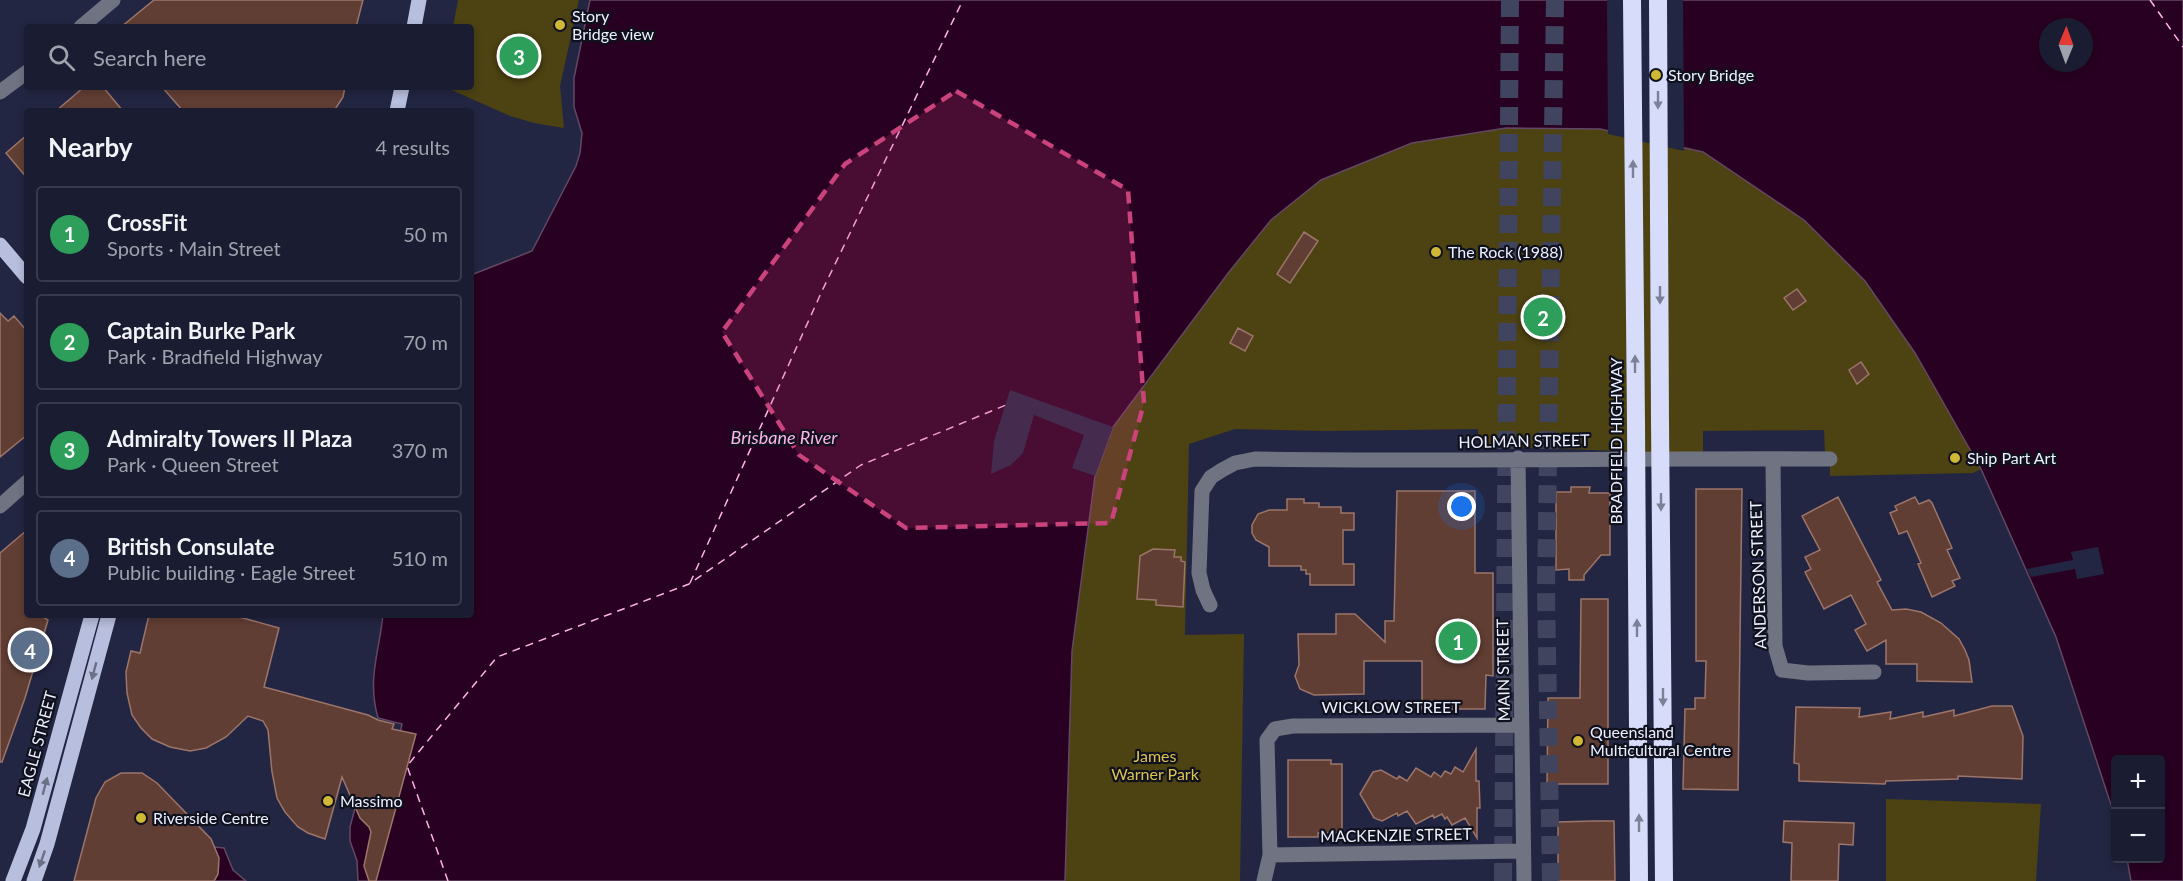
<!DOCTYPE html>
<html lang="en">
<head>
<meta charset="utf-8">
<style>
	body { margin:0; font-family:Lato,sans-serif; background:#23253a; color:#f1f3f6 }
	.controls { position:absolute; right:18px; bottom:18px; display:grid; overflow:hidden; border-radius:6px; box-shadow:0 3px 9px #0003 }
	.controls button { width:54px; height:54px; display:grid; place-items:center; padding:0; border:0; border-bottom:2px solid #383a4d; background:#1a1c32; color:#f1f3f6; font:30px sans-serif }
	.compass { position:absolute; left:2039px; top:18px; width:54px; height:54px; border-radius:50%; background:#1a1c32; box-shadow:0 3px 9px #0003; rotate:1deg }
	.you { position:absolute; left:1462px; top:507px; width:21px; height:21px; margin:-15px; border:4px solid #fff; border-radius:50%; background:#1a73e8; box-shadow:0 0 0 9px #1a73e833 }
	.badge { display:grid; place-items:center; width:39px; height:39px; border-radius:50%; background:#d1b736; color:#fff; font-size:20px; font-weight:700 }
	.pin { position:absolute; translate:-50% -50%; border:3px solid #fff; box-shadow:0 2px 6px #0006 }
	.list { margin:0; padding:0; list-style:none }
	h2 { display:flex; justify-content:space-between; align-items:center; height:78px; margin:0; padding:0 24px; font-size:26px }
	h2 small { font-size:20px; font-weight:400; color:#9fa1ac }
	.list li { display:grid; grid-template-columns:39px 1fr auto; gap:18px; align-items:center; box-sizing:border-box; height:96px; margin:0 12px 12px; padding:0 12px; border:2px solid #383a4d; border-radius:6px }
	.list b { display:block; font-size:22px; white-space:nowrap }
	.list p { margin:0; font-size:20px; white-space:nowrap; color:#9fa1ac }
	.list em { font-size:20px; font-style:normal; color:#9fa1ac }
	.icon { flex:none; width:33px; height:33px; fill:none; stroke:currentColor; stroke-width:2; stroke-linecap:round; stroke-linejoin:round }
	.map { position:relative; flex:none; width:2183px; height:881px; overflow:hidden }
	.search { position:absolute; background:#1a1c32; box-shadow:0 3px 9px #0003; left:24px; top:24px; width:450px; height:66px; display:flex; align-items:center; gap:15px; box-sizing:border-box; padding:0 21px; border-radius:6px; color:#9fa1ac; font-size:22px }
	.panel { position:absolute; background:#1a1c32; box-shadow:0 3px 9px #0003; left:24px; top:108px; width:450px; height:510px; border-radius:6px }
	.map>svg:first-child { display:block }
	.green { fill:#4c4212; fill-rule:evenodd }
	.water { fill:#280021; stroke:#634864; stroke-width:1.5; fill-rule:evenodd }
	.pier { fill:#232642 }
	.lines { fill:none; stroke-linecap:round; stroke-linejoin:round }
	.ferry { stroke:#feb4e9; stroke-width:1.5; stroke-dasharray:8 6; stroke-linecap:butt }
	.building { fill:#613e34; stroke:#9c756a; stroke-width:1.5 }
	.highway-tunnel { stroke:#41445e; stroke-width:18; stroke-dasharray:18 9; stroke-linecap:butt }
	.minor { stroke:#707382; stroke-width:15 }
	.major { stroke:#b8bedd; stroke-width:15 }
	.highway { stroke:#d6dcfa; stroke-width:18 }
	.highway-bridge { stroke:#d6dcfa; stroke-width:18 }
	.oneway { fill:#7c8197 }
	.oneway2 { fill:#6c7087 }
	.marked { fill:#cb437c; fill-opacity:0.2; stroke:#cb437c; stroke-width:4.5; stroke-dasharray:12 8; stroke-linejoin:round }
	.poi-dot { fill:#d1b736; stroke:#0f111d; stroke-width:2 }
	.labels { text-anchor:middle; stroke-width:4.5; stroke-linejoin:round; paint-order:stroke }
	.poi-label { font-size:16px; fill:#edf0ff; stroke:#0f111d; text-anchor:start }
	.street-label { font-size:16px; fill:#edf0ff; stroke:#0f111d }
	.park-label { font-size:16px; fill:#ddc450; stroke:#0f111d }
	.water-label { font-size:18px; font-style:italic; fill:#feb4e9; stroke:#0f111d }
</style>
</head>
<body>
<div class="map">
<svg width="2183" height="881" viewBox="0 0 2183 881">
	<rect width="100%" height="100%" fill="#232642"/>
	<path class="green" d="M458 0H579L560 86 564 128 534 123 510 116 445 87H471V27H453Z
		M1506 128 1600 129 1703 152 1804 220 1865 281 1915 353 1981 469 1973 473 1830 476V460L1825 453 1824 430 1703 431V454L1479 446 1478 429 1324 431 1235 429 1189 444 1185 635 1244 634 1240 881H1065L1072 651 1095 476 1113 427 1229 272 1271 220 1321 180 1412 143ZM1153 549 1174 550V557L1185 562 1183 607 1156 605V600L1137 599 1140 556Z
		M1886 799 2041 804 2036 881H1886Z"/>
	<path class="water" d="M590 0H2183V881H2131L2127 859 2160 858V760H2116L2115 817 2056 637 1981 469 1915 353 1865 281 1804 220 1703 152 1600 129 1506 128 1412 143 1321 180 1271 220 1229 272 1113 427 1095 476 1072 651 1065 881H358L357 861 350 841V827L365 771 400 734 402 724 378 718C367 679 379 653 383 615H471V275L532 251 576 166 580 153 582 133 574 107V78ZM2048 27H2084V63H2048Z
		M214 847 224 848 233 870 246 881H214C221 870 219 859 214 847Z"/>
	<path class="pier" d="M1607 0H1683L1684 151 1608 134Z
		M1010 390 1113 427 1095 476 1072 468 1084 435 1034 415 1023 453 1011 465 991 474 994 441Z
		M2098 547 2104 574 2077 579 2075 569 2031 577 2027 569 2073 560 2071 552Z"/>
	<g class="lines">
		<path class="ferry" d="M2150 0 2183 47
			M690 583 822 291 963 0
			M448 881 407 766 497 657 689 584 861 465 1006 405"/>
	</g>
	<path class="building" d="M154 0H363L356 27H121Z
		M84 87H103L123 111H56Z
		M162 87H345L343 97 334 111H183Z
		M27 135V178L6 153Z
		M1304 232 1318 241 1290 283 1277 274Z
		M1797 289 1806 301 1793 310 1784 298Z
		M0 313 8 321 14 316 27 331V435L0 457Z
		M1238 328 1253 336 1245 351 1230 343Z
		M1861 362 1869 374 1857 384 1849 370Z
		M1571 487H1590L1589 493H1610V555H1601L1584 575V580H1569V569L1556 570V492H1571Z
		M1696 489H1742L1738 790 1683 789 1685 709H1695V698H1705L1706 661H1696Z
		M1397 491H1475V573H1493V676L1486 675 1485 709H1422V661H1364V694L1314 695 1300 689 1295 676 1299 665 1298 634H1336V614H1355L1385 642V621H1394Z
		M1838 497 1881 580 1877 582 1892 610 1906 609 1921 612 1941 623 1959 639 1965 650 1969 660 1972 682 1917 681V664H1886V640L1867 651 1855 630 1866 624 1851 595 1824 609 1805 572 1811 569 1805 557 1820 550 1802 516Z
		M1915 497 1919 504 1929 500 1932 503 1952 548 1947 550 1960 578 1952 581 1955 586 1932 597 1918 564 1921 563 1907 531 1899 534 1890 513 1897 510 1895 506Z
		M1287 499H1304V503H1319V507H1341V513H1354V530H1343V564H1354V585H1310V574H1306V570H1301V566H1269V547L1256 540 1252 533V525L1258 514 1269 510H1287Z
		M27 530V615H40L48 620 25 698 2 762H0V553Z
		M1153 549 1175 550 1174 557H1181V561L1185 562 1183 607 1156 605V600L1137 599 1140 556Z
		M1581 599H1608V784H1547L1548 698H1580Z
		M149 615H232L279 628 264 687 368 715 378 720 394 724 392 729 416 734 376 881H369L364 866 371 832 369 827 360 818 342 777 325 839 308 833 298 827 285 812 277 798 272 772 268 730 263 721 248 716 226 737 206 748 190 751 170 747 152 739 141 728 132 715 127 693 126 672 131 651 140 653Z
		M1992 706H2012L2023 736 2022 779 1958 776V779L1886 781 1885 784 1799 781V764L1794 763 1796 707 1860 708 1859 717 1891 712 1890 719 1923 712V717L1954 710V716Z
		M1476 749V781H1479L1480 808H1477V838L1465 818 1452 825 1447 817 1445 819 1442 814 1434 818 1433 815 1416 824 1407 811 1398 816 1397 813 1382 821 1374 818 1360 794 1373 772 1381 770 1397 779 1399 776 1407 781 1416 768 1431 777 1434 772 1441 777 1445 771 1451 774 1455 767 1463 772Z
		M1288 760H1331V764H1342V833H1318V837H1288Z
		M121 773H142L157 783 211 839 219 858 218 874 214 881H74L96 798 105 782Z
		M1594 821H1614L1615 881H1558V822Z
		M1784 821 1854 823 1853 845 1839 844 1838 881H1791L1792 843 1783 842Z"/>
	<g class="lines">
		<path class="highway-tunnel" d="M1503 881 1510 0
			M1551 881 1546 590 1555 0"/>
		<path class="minor" d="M81 27 113 0
			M0 92 27 72
			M1518 458 1524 881
			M1773 459 1775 646 1782 670 1808 673 1874 672
			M0 506 27 482
			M1210 605 1203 590 1199 573 1202 491 1211 477 1222 470 1235 463 1255 459C1447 462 1638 458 1830 459
			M1270 855 1523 851
			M1264 881 1270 855 1267 740 1275 729 1293 726 1522 725"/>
		<path class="major" d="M414 27 419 0
			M397 111 402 87
			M0 245 27 277
			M13 881 33 829 92 615
			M34 881 47 844 109 615"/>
		<path class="highway" d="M1632 0 1636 423
			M1658 0 1660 422"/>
		<path class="highway-bridge" d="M1660 422 1664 881
			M1636 423 1639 881"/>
	</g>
	<defs><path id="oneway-solid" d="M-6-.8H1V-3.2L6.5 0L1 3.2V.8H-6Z" transform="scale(1.5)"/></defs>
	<g class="oneway">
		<use href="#oneway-solid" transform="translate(1658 100) rotate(90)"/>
		<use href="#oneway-solid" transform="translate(1633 169) rotate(-90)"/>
		<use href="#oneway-solid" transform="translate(1660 295) rotate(90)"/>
		<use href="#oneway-solid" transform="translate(1635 364) rotate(-90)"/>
		<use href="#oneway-solid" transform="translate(1661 502) rotate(90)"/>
		<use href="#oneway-solid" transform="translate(1637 628) rotate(-90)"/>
		<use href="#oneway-solid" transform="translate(1663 697) rotate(90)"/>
		<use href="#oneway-solid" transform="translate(1639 823) rotate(-90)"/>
	</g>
	<g class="oneway2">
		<use href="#oneway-solid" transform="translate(94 671) rotate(105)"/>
		<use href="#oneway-solid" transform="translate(45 786) rotate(-75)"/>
		<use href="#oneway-solid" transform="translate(42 859) rotate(109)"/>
	</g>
	<path class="marked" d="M956 91 1128 190 1144 403 1111 523 906 528 799 455 722 332 845 164Z"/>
	<g class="poi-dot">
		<circle cx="560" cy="25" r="6"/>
		<circle cx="1656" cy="75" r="6"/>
		<circle cx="1436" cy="252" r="6"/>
		<circle cx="1955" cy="458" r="6"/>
		<circle cx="1578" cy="741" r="6"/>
		<circle cx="328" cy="801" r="6"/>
		<circle cx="141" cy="818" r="6"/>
	</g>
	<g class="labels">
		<g class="poi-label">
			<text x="572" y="22">Story<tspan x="572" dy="18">Bridge view</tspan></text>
			<text x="1668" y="81">Story Bridge</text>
			<text x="1448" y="258">The Rock (1988)</text>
			<text x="1967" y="464">Ship Part Art</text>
			<text x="1590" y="738">Queensland<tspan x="1590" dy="18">Multicultural Centre</tspan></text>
			<text x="340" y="807">Massimo</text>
			<text x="153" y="824">Riverside Centre</text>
		</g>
		<g class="street-label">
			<text transform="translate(1524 441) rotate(-1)" y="6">HOLMAN STREET</text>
			<text transform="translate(1616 441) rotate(-90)" y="6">BRADFIELD HIGHWAY</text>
			<text transform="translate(1758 575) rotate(-92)" y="6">ANDERSON STREET</text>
			<text transform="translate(1503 670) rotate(-91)" y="6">MAIN STREET</text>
			<text x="1391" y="713">WICKLOW STREET</text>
			<text transform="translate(37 744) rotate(-75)" y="6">EAGLE STREET</text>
			<text transform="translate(1396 835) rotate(-1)" y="6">MACKENZIE STREET</text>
		</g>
		<g class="park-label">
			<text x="1155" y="762">James<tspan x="1155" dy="18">Warner Park</tspan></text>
		</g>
		<g class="water-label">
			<text x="784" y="444">Brisbane River</text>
		</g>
	</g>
</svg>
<div class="controls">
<button>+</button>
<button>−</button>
</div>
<svg class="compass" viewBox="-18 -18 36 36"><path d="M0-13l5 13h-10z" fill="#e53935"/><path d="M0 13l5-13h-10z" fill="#9fa1ac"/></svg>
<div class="you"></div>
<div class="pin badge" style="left:1458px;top:641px;background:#2e9e5b">1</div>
<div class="pin badge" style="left:1543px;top:317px;background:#2e9e5b">2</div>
<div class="pin badge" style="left:519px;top:56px;background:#2e9e5b">3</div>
<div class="pin badge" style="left:30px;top:650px;background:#5c6f8a">4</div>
<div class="search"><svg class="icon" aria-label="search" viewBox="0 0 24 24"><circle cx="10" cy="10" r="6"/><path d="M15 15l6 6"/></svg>Search here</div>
<section class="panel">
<h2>Nearby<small>4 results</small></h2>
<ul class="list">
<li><span class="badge" style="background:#2e9e5b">1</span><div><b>CrossFit</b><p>Sports · Main Street</p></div><em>50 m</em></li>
<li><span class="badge" style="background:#2e9e5b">2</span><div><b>Captain Burke Park</b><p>Park · Bradfield Highway</p></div><em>70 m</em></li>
<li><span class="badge" style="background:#2e9e5b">3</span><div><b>Admiralty Towers II Plaza</b><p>Park · Queen Street</p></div><em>370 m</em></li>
<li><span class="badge" style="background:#5c6f8a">4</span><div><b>British Consulate</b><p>Public building · Eagle Street</p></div><em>510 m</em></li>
</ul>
</section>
</div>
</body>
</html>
